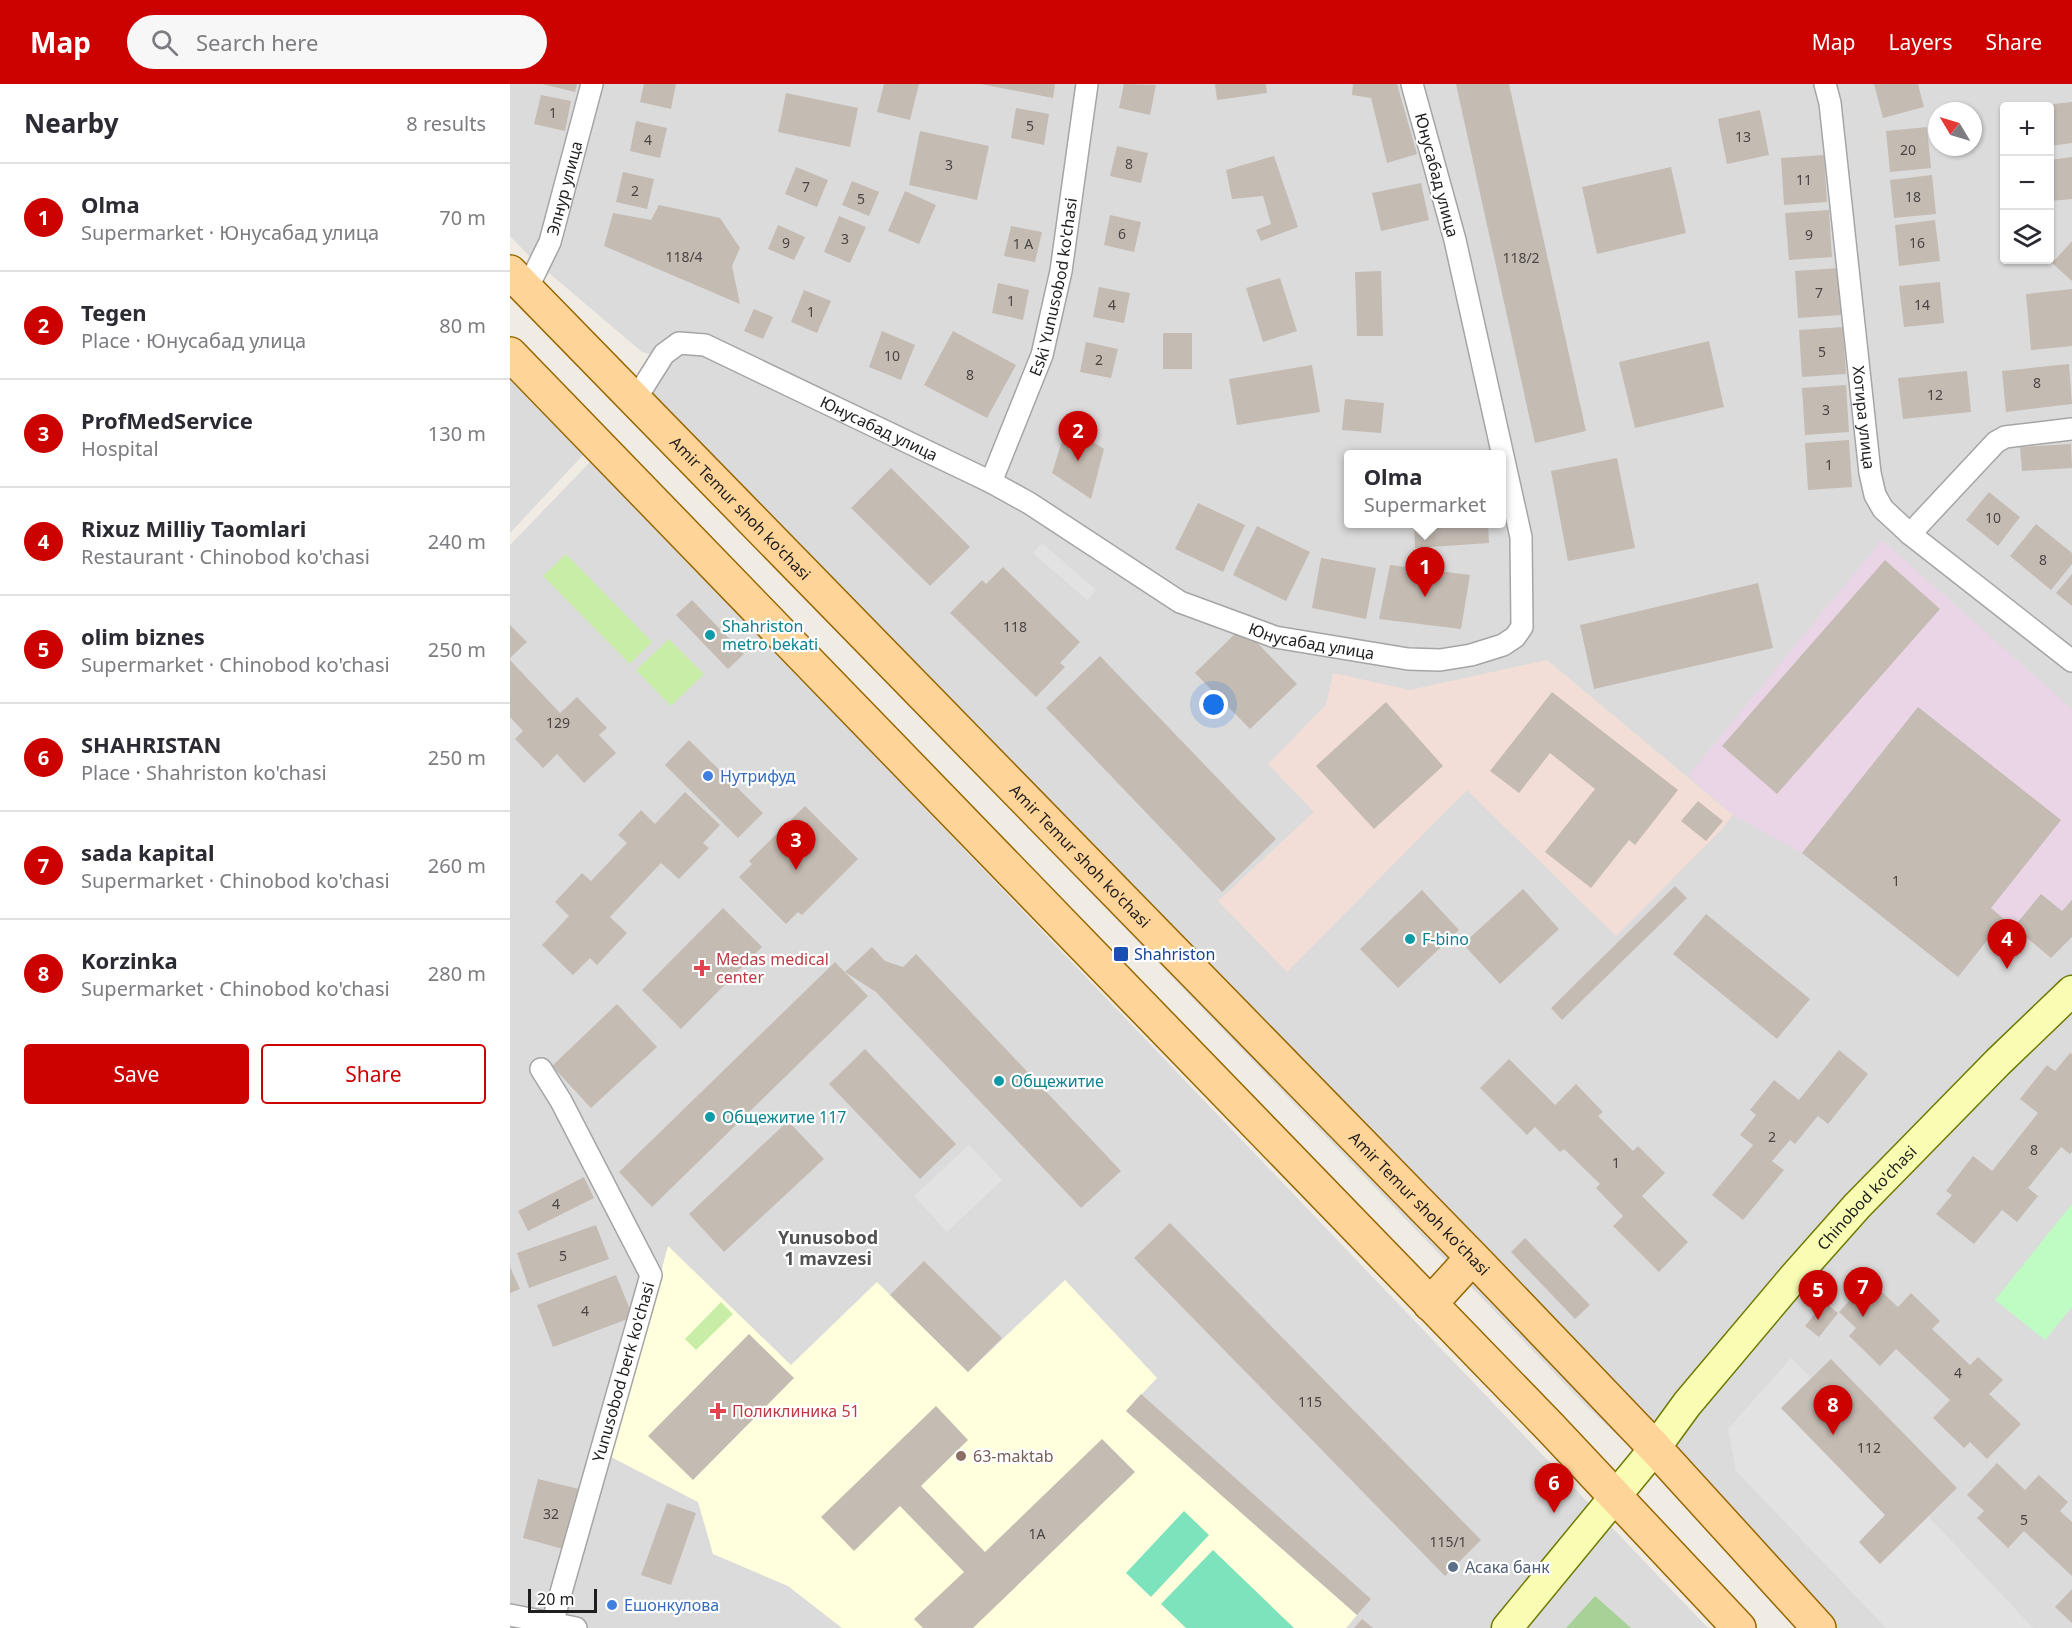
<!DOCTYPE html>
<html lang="en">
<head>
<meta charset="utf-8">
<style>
	body { margin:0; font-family:"Noto Sans",sans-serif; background:#f7f7f7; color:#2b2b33 }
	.controls { position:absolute; right:18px; top:18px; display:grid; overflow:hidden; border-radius:6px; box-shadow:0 2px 4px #0004 }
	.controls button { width:54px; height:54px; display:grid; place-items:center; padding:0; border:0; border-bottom:2px solid #e1e1e2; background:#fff; color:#2b2b33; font:30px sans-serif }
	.compass { position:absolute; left:1418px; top:18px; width:54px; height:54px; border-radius:50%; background:#fff; box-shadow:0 2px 4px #0004; rotate:308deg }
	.scale { position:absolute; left:18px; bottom:15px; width:69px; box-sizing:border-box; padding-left:6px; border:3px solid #1e1e1e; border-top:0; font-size:16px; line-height:21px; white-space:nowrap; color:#1e1e1e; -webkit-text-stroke:4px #fff; paint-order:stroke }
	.you { position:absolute; left:704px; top:621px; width:21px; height:21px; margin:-15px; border:4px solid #fff; border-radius:50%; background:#1a73e8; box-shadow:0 0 0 9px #1a73e833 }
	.badge { display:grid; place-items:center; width:39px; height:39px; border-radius:50%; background:#cc0200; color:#fff; font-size:20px; font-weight:700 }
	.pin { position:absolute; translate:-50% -50px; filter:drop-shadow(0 2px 3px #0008) }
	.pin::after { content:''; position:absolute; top:32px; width:21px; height:18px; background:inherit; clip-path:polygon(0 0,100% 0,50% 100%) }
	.popup { position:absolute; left:834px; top:366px; width:162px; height:78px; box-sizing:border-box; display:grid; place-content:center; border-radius:6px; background:#fff; filter:drop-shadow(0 2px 4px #0005); font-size:20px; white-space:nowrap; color:#7c7c81 }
	.popup b { font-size:22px; color:#2b2b33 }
	.popup::after { content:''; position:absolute; left:50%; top:100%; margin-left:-12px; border:12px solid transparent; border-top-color:#fff }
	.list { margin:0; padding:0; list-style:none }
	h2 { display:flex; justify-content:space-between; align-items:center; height:78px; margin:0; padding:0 24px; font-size:26px }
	h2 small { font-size:20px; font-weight:400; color:#7c7c81 }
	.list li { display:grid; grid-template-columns:39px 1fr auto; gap:18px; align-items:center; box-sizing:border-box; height:108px; padding:0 24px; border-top:2px solid #e1e1e2 }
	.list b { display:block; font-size:22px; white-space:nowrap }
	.list p { margin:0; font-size:20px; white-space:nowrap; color:#7c7c81 }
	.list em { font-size:20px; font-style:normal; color:#7c7c81 }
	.actions { display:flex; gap:12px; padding:18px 24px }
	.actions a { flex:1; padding:14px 0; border:2px solid #cc0200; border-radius:6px; text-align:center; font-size:21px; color:#cc0200 }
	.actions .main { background:#cc0200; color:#fff }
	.icon { flex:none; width:33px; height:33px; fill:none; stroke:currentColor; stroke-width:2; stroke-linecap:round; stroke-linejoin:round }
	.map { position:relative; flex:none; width:1562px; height:1544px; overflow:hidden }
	header { display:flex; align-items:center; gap:36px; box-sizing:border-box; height:84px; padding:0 30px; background:#cc0200; color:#fff }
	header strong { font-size:28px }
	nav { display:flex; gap:33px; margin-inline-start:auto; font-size:21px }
	.search { width:420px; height:54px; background:#f7f7f7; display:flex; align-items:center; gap:15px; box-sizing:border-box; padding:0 21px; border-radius:33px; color:#7c7c81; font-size:22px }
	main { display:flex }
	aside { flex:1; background:#fff }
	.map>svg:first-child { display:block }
	.residential { fill:#dcdbdb; fill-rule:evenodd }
	.industrial { fill:#e9d5e5 }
	.education { fill:#ffd }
	.military { fill:#f2ded6 }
	.grass { fill:#c8eda7 }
	.forest { fill:#a7d196 }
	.park { fill:#befcc4 }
	.pitch { fill:#7de3bd }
	.parking { fill:#e2e2e2 }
	.building { fill:#c4bbb3 }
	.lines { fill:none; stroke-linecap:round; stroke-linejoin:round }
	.street-casing { stroke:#a5a5a5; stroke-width:24 }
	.secondary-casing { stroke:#6c7a00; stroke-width:33 }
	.primary-casing { stroke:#986700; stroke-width:36 }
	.street { stroke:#fff; stroke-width:21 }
	.secondary { stroke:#f9fdb4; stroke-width:30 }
	.primary { stroke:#ffd499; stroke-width:33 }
	.culture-dot { fill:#0f9aa8; stroke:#fff; stroke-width:2 }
	.shop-dot { fill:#3f7fe0; stroke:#fff; stroke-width:2 }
	.transit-dot { fill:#1a4fb4; stroke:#fff; stroke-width:2 }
	.health-dot { fill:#e0444e; stroke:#fff; stroke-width:2 }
	.education-dot { fill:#8d6e63; stroke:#fff; stroke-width:2 }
	.service-dot { fill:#5c6f8a; stroke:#fff; stroke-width:2 }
	.labels { text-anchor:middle; stroke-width:4.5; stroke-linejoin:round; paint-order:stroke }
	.number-label { font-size:14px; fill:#484543 }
	.street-label { font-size:16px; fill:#1e1e1e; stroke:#fff }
	.culture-label { font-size:16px; fill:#0d838f; stroke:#fff; text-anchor:start }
	.shop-label { font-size:16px; fill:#366cbe; stroke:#fff; text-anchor:start }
	.transit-label { font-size:16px; fill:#164399; stroke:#fff; text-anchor:start }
	.health-label { font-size:16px; fill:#be3a42; stroke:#fff; text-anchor:start }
	.education-label { font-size:16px; fill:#785e54; stroke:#fff; text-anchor:start }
	.service-label { font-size:16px; fill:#4e5e75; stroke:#fff; text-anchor:start }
	.neighbourhood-label { font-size:18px; font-weight:bold; fill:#515151; stroke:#fff }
</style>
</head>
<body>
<header>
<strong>Map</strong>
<div class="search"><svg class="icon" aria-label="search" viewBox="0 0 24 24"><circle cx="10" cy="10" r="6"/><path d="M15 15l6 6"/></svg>Search here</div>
<nav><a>Map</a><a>Layers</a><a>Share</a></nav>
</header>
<main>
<aside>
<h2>Nearby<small>8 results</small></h2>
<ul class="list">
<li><span class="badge">1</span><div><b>Olma</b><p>Supermarket · Юнусабад улица</p></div><em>70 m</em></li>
<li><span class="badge">2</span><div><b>Tegen</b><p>Place · Юнусабад улица</p></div><em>80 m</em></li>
<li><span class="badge">3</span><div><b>ProfMedService</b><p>Hospital</p></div><em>130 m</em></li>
<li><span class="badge">4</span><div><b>Rixuz Milliy Taomlari</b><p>Restaurant · Chinobod ko'chasi</p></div><em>240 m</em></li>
<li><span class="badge">5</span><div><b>olim biznes</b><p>Supermarket · Chinobod ko'chasi</p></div><em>250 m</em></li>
<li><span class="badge">6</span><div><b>SHAHRISTAN</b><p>Place · Shahriston ko'chasi</p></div><em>250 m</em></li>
<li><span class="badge">7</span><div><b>sada kapital</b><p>Supermarket · Chinobod ko'chasi</p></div><em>260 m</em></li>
<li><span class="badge">8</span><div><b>Korzinka</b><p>Supermarket · Chinobod ko'chasi</p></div><em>280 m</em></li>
</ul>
<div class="actions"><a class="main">Save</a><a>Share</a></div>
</aside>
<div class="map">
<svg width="1562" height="1544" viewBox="0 0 1562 1544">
	<rect width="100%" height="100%" fill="#f0ece4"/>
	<path class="residential" d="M0 0H1562V1544H1315L1075 1321 382 603 116 321 147 272 132 268 19 172 0 152ZM1494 22H1540V176H1494ZM1427 27H1463V63H1427ZM838 370H992V440H838Z
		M0 295 75 369 0 449Z
		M82 376 1198 1544H0V461Z"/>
	<path class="industrial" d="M1372 456 1562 625V816L1552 827 1531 810 1504 843 1338 711 1292 769 1223 731 1178 692Z"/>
	<path class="education" d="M158 1162 281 1281 367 1198 458 1288 555 1196 647 1294 616 1327 847 1531 836 1544H332L278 1502 203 1470 188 1418 101 1373Z"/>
	<path class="military" d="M1037 576 1223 731 1212 745 1106 852 957 706 777 888 708 817 804 728 758 680 816 621 823 589 900 606Z"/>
	<path class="grass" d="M56 470 142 558 120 580 33 492Z
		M159 555 194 590 161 622 126 586Z
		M211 1218 223 1230 186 1266 175 1255Z"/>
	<path class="forest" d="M1085 1512 1121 1544H1056Z"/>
	<path class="park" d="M1562 1120V1223L1535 1256 1485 1216Z"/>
	<path class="pitch" d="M674 1427 699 1451 641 1513 616 1489Z
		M703 1466 784 1544H676L651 1520Z"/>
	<path class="parking" d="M532 459 586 506 577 516 523 469Z
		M459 1061 492 1096 437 1148 404 1112Z
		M1281 1274 1301 1294 1271 1324 1375 1431 1349 1459 1370 1480 1418 1432 1523 1544H1376L1226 1387 1218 1345Z"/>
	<path class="building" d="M32 0H67L65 8Z
		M134 0H166L161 25 130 18Z
		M374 0H409L400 36 367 28Z
		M471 0H545L543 14Z
		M614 0 646 1 640 31 609 24Z
		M705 0H756L757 9 707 16Z
		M843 0H887L907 70 877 79 861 14 842 11Z
		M946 0H999L1076 347 1025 359Z
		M1364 0H1408L1414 23 1373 34Z
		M276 9 348 24 340 63 268 48Z
		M31 11 61 17 55 47 24 40Z
		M1562 18V59L1540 62V22L1534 21Z
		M506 24 539 30 534 61 501 54Z
		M1250 26 1259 71 1217 80 1208 35Z
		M126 37 157 44 150 74 120 67Z
		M1417 43 1421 84 1380 88 1376 47Z
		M410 47 479 62 467 116 399 101Z
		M607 62 638 69 631 99 600 92Z
		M1314 71 1317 118 1274 121 1271 74Z
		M764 72 788 143 751 157 746 146 761 140 753 112 722 115 716 86Z
		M1562 73V115L1540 117V76Z
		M286 83 318 96 307 123 275 110Z
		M1161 83 1176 149 1087 170 1072 103Z
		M113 88 144 95 137 125 106 118Z
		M1422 91 1426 130 1384 134 1380 96Z
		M342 97 369 108 359 132 332 121Z
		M911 99 919 136 871 147 862 109Z
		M395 107 426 121 409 160 378 147Z
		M149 121 210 134 230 164 222 182 230 220 94 162 103 129 141 136Z
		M1319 126 1322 173 1279 176 1275 129Z
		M600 131 631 138 624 168 594 161Z
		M329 132 356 143 340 179 314 168Z
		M1425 136 1430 177 1389 182 1385 141Z
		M268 141 295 153 284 176 258 165Z
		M501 142 532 148 525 178 494 172Z
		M1562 157V197L1542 179Z
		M1329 184 1332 231 1288 234 1285 187Z
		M871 187 873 252H847L845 188Z
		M770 194 787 247 753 258 736 204Z
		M1430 198 1434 239 1394 243 1389 202Z
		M488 199 519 206 513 236 482 229Z
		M589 203 620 209 614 239 583 233Z
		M1562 205V262L1521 266 1516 210Z
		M294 206 321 217 307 249 281 238Z
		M244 225 263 233 253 255 234 247Z
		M1333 243 1336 290 1292 293 1289 246Z
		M372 247 405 261 391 296 359 283Z
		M443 247 506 281 477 334 414 301Z
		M653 249H682V285H653Z
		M1199 257 1214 323 1125 344 1109 278Z
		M576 258 608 265 601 294 570 288Z
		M1559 280 1562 320 1496 328 1492 287Z
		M802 281 810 328 727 341 719 295Z
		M1457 287 1461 328 1393 335 1388 294Z
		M1336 301 1339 348 1295 351 1292 304Z
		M835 315 874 319 871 349 832 346Z
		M557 341 594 365 581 415 542 389Z
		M1339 356 1342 403 1298 406 1295 359Z
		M1561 360 1562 384 1512 387 1510 363Z
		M884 366 904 369V370H884Z
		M1107 374 1125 464 1058 477 1041 387Z
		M381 384 460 463 420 502 341 424Z
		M1479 408 1510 433 1488 462 1456 436Z
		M688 419 735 441 713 488 665 465Z
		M904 440H978L979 459 905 464Z
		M1526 440 1562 469V480L1541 506 1500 472Z
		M747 442 800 468 776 517 723 491Z
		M811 474 866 484 856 535 802 524Z
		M1375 476 1430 525 1267 710 1212 662Z
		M880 481 960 491 951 545 869 535Z
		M493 483 570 558 550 579 555 583 526 613 440 529 472 496 476 500Z
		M1562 490V522L1546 509Z
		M1248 499 1263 564 1084 605 1070 541Z
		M182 516 234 570 218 585 166 531Z
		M0 541 17 558 0 574Z
		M732 543 787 600 740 645 685 589Z
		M590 572 766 755 712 808 536 624Z
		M0 576 50 629 67 613 97 644 89 651 106 669 74 699 47 670 33 684 5 655 13 647 0 633Z
		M1042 608 1168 706 1125 761 1119 756 1081 804 1035 768 1085 705 1040 669 1009 709 980 687Z
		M876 618 933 682 864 745 806 682Z
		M1408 623 1551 736 1481 824 1494 835 1448 893 1292 769Z
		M179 656 253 729 228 754 155 681Z
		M175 708 210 741 193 759 199 764 169 795 151 779 100 833 117 849 87 881 80 874 63 891 32 861 59 832 45 818 72 789 81 797 117 759 108 751 131 726 145 740Z
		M1188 717 1213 737 1196 757 1171 737Z
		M295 722 348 775 292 831 288 828 276 840 229 793 242 780 239 777Z
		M1165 802 1177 814 1052 936 1041 924Z
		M1013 805 1049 845 990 900 953 860Z
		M912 806 949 846 888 904 850 865Z
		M1531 810 1552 827 1562 816V853L1541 874 1504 843Z
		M213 824 252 863 171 945 132 906Z
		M1196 830 1300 915 1267 955 1163 870Z
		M362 863 375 877 393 883 406 870 611 1087 571 1124 366 908 335 888Z
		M325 878 358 912 142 1123 109 1088Z
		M107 920 147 963 81 1024 42 982Z
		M355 965 446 1060 410 1095 319 1000Z
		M1329 966 1358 990 1318 1040 1308 1032 1285 1060 1280 1056 1262 1077 1274 1086 1233 1136 1202 1111 1243 1061 1230 1051 1246 1031 1240 1026 1264 996 1289 1016Z
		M1560 969 1562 970V1068L1560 1070 1551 1063 1518 1104 1528 1112 1507 1138 1492 1126 1464 1160 1426 1130 1442 1111 1436 1107 1463 1072 1482 1087 1528 1029 1510 1015 1537 981 1545 987Z
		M999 975 1045 1021 1066 1000 1093 1028 1088 1032 1123 1067 1128 1062 1155 1089 1132 1112 1178 1158 1149 1188 1103 1142 1113 1132 1086 1104 1090 1100 1054 1065 1050 1068 1025 1043 1017 1051 970 1004Z
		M278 1037 314 1075 214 1168 179 1130Z
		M74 1093 84 1114 18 1147 8 1127Z
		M660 1139 971 1456 935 1492 624 1174Z
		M86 1141 99 1175 19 1204 7 1169Z
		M1015 1154 1080 1221 1065 1235 1001 1168Z
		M414 1177 492 1254 458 1288 380 1211Z
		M0 1183 10 1205 0 1209Z
		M106 1191 123 1233 43 1263 27 1221Z
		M1359 1196 1388 1223 1401 1209 1430 1237 1422 1245 1460 1281 1468 1273 1493 1296 1479 1310 1511 1340 1477 1375 1460 1358 1454 1364 1423 1334 1440 1316 1386 1265 1370 1282 1339 1252 1346 1244 1329 1228Z
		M1314 1218 1328 1229 1309 1253 1295 1242Z
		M239 1250 284 1294 183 1396 138 1352Z
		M1321 1275 1447 1404 1370 1480 1349 1458 1375 1431 1271 1324Z
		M631 1310 861 1515 847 1531 616 1327Z
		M426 1322 458 1356 411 1402 475 1468 592 1355 625 1388 463 1544H413L404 1535 454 1488 390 1422 344 1467 311 1433Z
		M1487 1379 1515 1406 1529 1391 1558 1418 1550 1427 1562 1438V1492L1514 1447 1498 1464 1467 1434 1474 1427 1457 1411Z
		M28 1395 69 1405 53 1465 13 1454Z
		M157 1419 186 1429 161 1501 131 1491Z
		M1562 1505V1539L1545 1523Z
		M852 1535 863 1544H844Z"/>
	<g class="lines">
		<g class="street-casing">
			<g id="street">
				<path id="s1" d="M1315 0 1320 19 1360 389 1365 411 1373 425 1400 450 1562 577"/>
				<path id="s2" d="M17 205 40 158 82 0"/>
				<path id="s3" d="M125 316 154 270 169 259 195 261 481 398 519 419 670 518 765 553 898 575 930 576 961 571 993 561 1005 553 1012 543 1011 453 945 156 902 0"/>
				<path id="s4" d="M481 398 532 271 551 187 577 0"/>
				<path d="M1400 450 1486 358 1495 353 1562 345"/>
				<path d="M31 985 51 1017 141 1191 42 1540 39 1544"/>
				<path d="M0 1531 66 1544"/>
			</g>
		</g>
		<g class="secondary-casing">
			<g id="secondary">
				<path id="s5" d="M997 1544 1145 1364 1177 1320 1284 1193 1347 1122 1488 978 1562 907"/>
			</g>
		</g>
		<g class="primary-casing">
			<g id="primary">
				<path id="s6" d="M0 188 966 1177 1145 1364 1309 1544"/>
				<path d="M0 270 1040 1343 1229 1544"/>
				<path d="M920 1220 962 1174"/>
			</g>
		</g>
		<use href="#street" class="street"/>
		<use href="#secondary" class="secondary"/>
		<use href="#primary" class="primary"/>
	</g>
	<g class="culture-dot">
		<circle cx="200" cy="551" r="6"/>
		<circle cx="900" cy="855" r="6"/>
		<circle cx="489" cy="997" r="6"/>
		<circle cx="200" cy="1033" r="6"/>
	</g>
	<g class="shop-dot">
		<circle cx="198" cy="692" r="6"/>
		<circle cx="102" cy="1521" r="6"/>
	</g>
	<rect class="transit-dot" x="603" y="862" width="16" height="16" rx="3"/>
	<g class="health-dot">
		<path d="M189 875h6v6h6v6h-6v6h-6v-6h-6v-6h6z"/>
		<path d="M205 1318h6v6h6v6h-6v6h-6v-6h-6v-6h6z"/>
	</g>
	<circle class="education-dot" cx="451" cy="1372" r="6"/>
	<circle class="service-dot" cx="943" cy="1483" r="6"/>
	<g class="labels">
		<g class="number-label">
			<text x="43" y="34">1</text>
			<text x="520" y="47">5</text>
			<text x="1233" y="58">13</text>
			<text x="138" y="61">4</text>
			<text x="1398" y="71">20</text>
			<text x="619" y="85">8</text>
			<text x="439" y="86">3</text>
			<text x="1294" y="101">11</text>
			<text x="296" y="108">7</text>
			<text x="125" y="112">2</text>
			<text x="1403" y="118">18</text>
			<text x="351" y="120">5</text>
			<text x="612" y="155">6</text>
			<text x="1299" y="156">9</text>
			<text x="335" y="160">3</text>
			<text x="276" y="164">9</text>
			<text x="1407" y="164">16</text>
			<text x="513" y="165">1 A</text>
			<text x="174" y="178">118/4</text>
			<text x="1011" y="179">118/2</text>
			<text x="1309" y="214">7</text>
			<text x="501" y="222">1</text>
			<text x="602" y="226">4</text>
			<text x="1412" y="226">14</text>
			<text x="301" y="233">1</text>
			<text x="1312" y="273">5</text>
			<text x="382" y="277">10</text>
			<text x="589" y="281">2</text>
			<text x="460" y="296">8</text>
			<text x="1527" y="304">8</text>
			<text x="1425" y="316">12</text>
			<text x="1316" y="331">3</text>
			<text x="1319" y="386">1</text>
			<text x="1483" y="439">10</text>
			<text x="1533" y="481">8</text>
			<text x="505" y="548">118</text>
			<text x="48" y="644">129</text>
			<text x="1386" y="802">1</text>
			<text x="1262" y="1058">2</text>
			<text x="1524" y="1071">8</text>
			<text x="1106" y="1084">1</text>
			<text x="46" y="1125">4</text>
			<text x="53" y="1177">5</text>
			<text x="75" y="1232">4</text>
			<text x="1448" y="1294">4</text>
			<text x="800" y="1323">115</text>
			<text x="1359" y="1369">112</text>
			<text x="41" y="1435">32</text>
			<text x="1514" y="1441">5</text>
			<text x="527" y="1455">1A</text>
			<text x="938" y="1463">115/1</text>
		</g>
		<g class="street-label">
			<text transform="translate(927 91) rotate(75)" y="6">Юнусабад улица</text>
			<text dy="6" stroke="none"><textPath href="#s2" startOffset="108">Элнур улица</textPath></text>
			<text dy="6" stroke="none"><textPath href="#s4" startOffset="206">Eski Yunusobod ko'chasi</textPath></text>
			<text dy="6" stroke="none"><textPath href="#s1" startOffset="336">Хотира улица</textPath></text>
			<text dy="6" stroke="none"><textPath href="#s3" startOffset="292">Юнусабад улица</textPath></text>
			<text dy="6" stroke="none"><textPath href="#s6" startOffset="330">Amir Temur shoh ko'chasi</textPath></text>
			<text dy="6" stroke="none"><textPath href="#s3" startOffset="778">Юнусабад улица</textPath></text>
			<text dy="6" stroke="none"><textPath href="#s6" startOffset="816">Amir Temur shoh ko'chasi</textPath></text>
			<text dy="6" stroke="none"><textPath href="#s5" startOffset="561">Chinobod ko'chasi</textPath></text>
			<text dy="6" stroke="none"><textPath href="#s6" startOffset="1302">Amir Temur shoh ko'chasi</textPath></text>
			<text transform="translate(113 1288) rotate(-74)" y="6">Yunusobod berk ko'chasi</text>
		</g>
		<g class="culture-label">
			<text x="212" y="548">Shahriston<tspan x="212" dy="18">metro bekati</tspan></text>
			<text x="912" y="861">F-bino</text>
			<text x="501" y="1003">Общежитие</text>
			<text x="212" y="1039">Общежитие 117</text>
		</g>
		<g class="shop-label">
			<text x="210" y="698">Нутрифуд</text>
			<text x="114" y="1527">Ешонкулова</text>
		</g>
		<g class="transit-label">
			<text x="624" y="876">Shahriston</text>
		</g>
		<g class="health-label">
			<text x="206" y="881">Medas medical<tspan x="206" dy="18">center</tspan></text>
			<text x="222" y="1333">Поликлиника 51</text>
		</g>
		<g class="education-label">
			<text x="463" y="1378">63-maktab</text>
		</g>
		<g class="service-label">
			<text x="955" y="1489">Асака банк</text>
		</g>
		<g class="neighbourhood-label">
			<text x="318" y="1160">Yunusobod<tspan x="318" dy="21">1 mavzesi</tspan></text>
		</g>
	</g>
</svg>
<div class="controls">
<button>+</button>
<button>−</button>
<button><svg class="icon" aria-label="layers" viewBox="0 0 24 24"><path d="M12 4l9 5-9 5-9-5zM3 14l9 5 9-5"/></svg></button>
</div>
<svg class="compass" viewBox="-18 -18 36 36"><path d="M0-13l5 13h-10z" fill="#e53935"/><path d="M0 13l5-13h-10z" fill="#7c7c81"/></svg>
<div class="scale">20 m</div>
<div class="you"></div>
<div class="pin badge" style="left:915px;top:513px">1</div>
<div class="popup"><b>Olma</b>Supermarket</div>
<div class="pin badge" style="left:568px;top:377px">2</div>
<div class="pin badge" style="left:286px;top:786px">3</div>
<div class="pin badge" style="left:1497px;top:885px">4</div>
<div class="pin badge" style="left:1308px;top:1236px">5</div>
<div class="pin badge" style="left:1044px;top:1429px">6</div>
<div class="pin badge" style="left:1353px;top:1233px">7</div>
<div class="pin badge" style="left:1323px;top:1351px">8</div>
</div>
</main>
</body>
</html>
